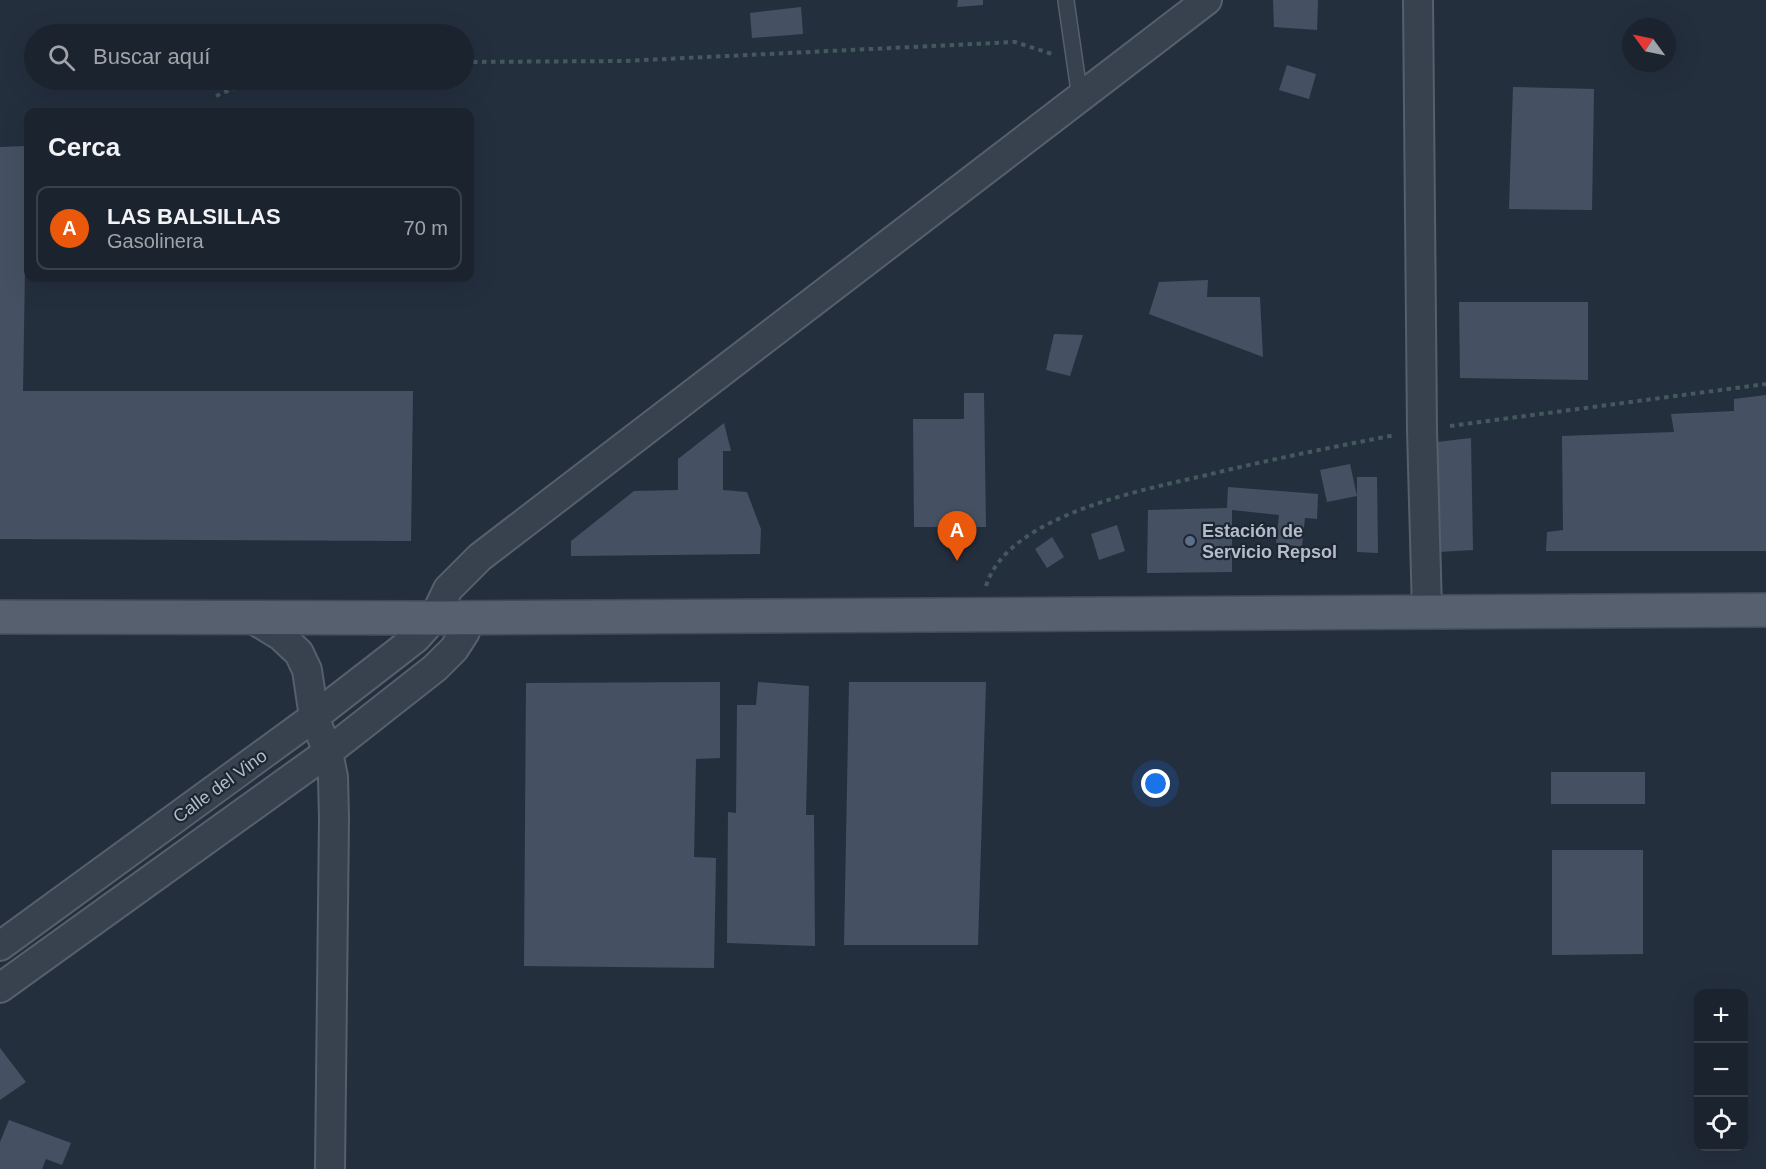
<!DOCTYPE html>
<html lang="es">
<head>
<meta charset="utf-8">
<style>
	body { margin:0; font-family:Arial,sans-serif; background:#282f3a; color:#f1f3f6 }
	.controls { position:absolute; right:18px; bottom:18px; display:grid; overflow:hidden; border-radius:12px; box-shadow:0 6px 24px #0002 }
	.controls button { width:54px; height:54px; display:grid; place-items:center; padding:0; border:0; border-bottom:2px solid #39404a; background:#1b232e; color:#f1f3f6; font:30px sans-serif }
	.compass { position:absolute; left:1622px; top:18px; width:54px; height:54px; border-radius:50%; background:#1b232e; box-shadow:0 6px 24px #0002; rotate:303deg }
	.you { position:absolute; left:1156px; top:784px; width:21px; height:21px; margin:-15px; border:4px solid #fff; border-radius:50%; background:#1a73e8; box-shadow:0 0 0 9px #1a73e833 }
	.badge { display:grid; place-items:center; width:39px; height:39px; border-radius:50%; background:#ea580c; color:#fff; font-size:20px; font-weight:700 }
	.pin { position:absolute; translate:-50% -50px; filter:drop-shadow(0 2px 3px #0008) }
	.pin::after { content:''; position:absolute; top:32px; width:21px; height:18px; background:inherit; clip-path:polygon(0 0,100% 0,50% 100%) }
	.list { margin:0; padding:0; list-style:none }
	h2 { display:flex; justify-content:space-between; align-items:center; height:78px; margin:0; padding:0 24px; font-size:26px }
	h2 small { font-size:20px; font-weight:400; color:#a0a4aa }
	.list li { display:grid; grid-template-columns:39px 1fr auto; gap:18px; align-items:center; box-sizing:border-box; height:84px; margin:0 12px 12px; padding:0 12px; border:2px solid #39404a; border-radius:12px }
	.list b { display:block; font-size:22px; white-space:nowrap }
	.list p { margin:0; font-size:20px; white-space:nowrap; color:#a0a4aa }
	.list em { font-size:20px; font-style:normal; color:#a0a4aa }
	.icon { flex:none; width:33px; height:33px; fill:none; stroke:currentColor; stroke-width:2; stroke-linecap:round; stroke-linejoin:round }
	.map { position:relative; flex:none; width:1766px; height:1169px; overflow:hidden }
	.search { position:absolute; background:#1b232e; box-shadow:0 6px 24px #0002; left:24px; top:24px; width:450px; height:66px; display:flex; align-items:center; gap:15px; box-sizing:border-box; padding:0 21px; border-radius:33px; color:#a0a4aa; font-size:22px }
	.panel { position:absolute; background:#1b232e; box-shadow:0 6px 24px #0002; left:24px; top:108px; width:450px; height:174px; border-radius:12px }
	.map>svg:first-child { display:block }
	.building { fill:#455162 }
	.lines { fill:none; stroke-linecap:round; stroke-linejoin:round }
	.lane-casing { stroke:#565f6c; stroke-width:18 }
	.street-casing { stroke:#565f6c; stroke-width:32 }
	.primary-casing { stroke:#414a57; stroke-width:36 }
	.path { stroke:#44595c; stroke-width:4; stroke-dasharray:4.5 4.5; stroke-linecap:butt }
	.lane { stroke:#38414e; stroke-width:15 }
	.street { stroke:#38414e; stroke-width:28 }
	.primary { stroke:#56606e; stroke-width:33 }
	.service-dot { fill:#5c6f8a; stroke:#1d2633; stroke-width:2 }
	.labels { text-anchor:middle; stroke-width:4.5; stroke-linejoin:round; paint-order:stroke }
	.poi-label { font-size:18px; font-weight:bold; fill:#b4bcc9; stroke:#1d2633; text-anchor:start }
	.street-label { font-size:18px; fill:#b4bcc9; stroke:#1d2633 }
</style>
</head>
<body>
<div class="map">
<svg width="1766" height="1169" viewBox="0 0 1766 1169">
	<rect width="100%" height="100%" fill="#242f3e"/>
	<path class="building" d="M958 0H983V5L957 7Z
		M1273 0H1318L1317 30 1274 27Z
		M801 7 803 34 752 38 750 13Z
		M1287 65 1316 74 1309 99 1279 90Z
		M1513 87 1594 89 1592 210 1509 209Z
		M27 146 23 391H413L411 541 0 539V147Z
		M1208 280 1207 297H1260L1263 357 1149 314 1159 282Z
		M1459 302H1588V380L1460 378Z
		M1054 334 1083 335 1070 376 1046 370Z
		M964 393H984L986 527H914L913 419H964Z
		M1766 395V551H1546L1547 532 1563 530 1562 436 1674 432 1671 414 1734 411V399Z
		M724 423 731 451H723V490L747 492 761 529 760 554 571 556V541L634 491 678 490V459Z
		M1471 438 1473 550 1438 552 1437 442Z
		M1350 464 1357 496 1327 502 1320 470Z
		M1357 477H1377L1378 553 1357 552Z
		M1228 487 1318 494 1317 519 1305 518 1302 547 1276 543 1279 515 1232 510V572L1147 573 1148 510 1227 508Z
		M1117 525 1125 551 1099 560 1091 534Z
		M1052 537 1064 557 1047 568 1035 549Z
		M720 682V758L696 759 694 857 716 858 714 968 524 966 526 683Z
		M758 682 809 686 806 815H814L815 946 727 943 728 812 736 813 737 705H756Z
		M849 682H986L978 945H844Z
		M1551 772H1645V804H1551Z
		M1552 850H1643V954L1552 955Z
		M0 1048 26 1082 0 1100Z
		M9 1120 71 1143 62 1165 46 1159 42 1169H0V1142Z"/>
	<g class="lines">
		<g class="lane-casing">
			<path id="lane" d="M1066 1 1080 98"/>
		</g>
		<g class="street-casing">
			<path id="street" d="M1418 0 1422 430 1427 610
				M248 616 281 636 299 653 307 670 314 717 328 752 333 777 334 818 330 1169
				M0 946 314 717 416 638 434 618 448 589 480 557 1207 0
				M0 988 328 752 435 668 454 649 465 632 467 616"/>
		</g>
		<g class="primary-casing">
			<path id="primary" d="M0 617 434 618 1766 610"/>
		</g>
		<path class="path" d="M464 62 624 61 1015 42 1052 54
			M216 96 253 80
			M1450 426 1766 384
			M986 586C1008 514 1148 489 1211 474 1272 459 1333 447 1395 435"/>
		<use href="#lane" class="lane"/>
		<use href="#street" class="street"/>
		<use href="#primary" class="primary"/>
	</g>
	<circle class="service-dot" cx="1190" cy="541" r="6"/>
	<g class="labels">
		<g class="poi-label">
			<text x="1202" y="537">Estación de<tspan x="1202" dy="21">Servicio Repsol</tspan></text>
		</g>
		<g class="street-label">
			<text transform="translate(220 786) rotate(-36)" y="6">Calle del Vino</text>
		</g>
	</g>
</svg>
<div class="controls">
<button>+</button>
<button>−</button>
<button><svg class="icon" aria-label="locate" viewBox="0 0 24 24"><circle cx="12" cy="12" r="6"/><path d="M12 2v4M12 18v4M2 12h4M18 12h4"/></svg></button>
</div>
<svg class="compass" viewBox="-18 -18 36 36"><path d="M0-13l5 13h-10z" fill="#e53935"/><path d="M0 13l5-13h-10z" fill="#a0a4aa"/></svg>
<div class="you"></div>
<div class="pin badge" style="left:957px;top:561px">A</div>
<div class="search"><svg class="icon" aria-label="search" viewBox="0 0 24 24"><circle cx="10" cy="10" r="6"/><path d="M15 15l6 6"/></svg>Buscar aquí</div>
<section class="panel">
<h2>Cerca<small></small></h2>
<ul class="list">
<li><span class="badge">A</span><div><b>LAS BALSILLAS</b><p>Gasolinera</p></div><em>70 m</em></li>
</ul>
</section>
</div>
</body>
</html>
